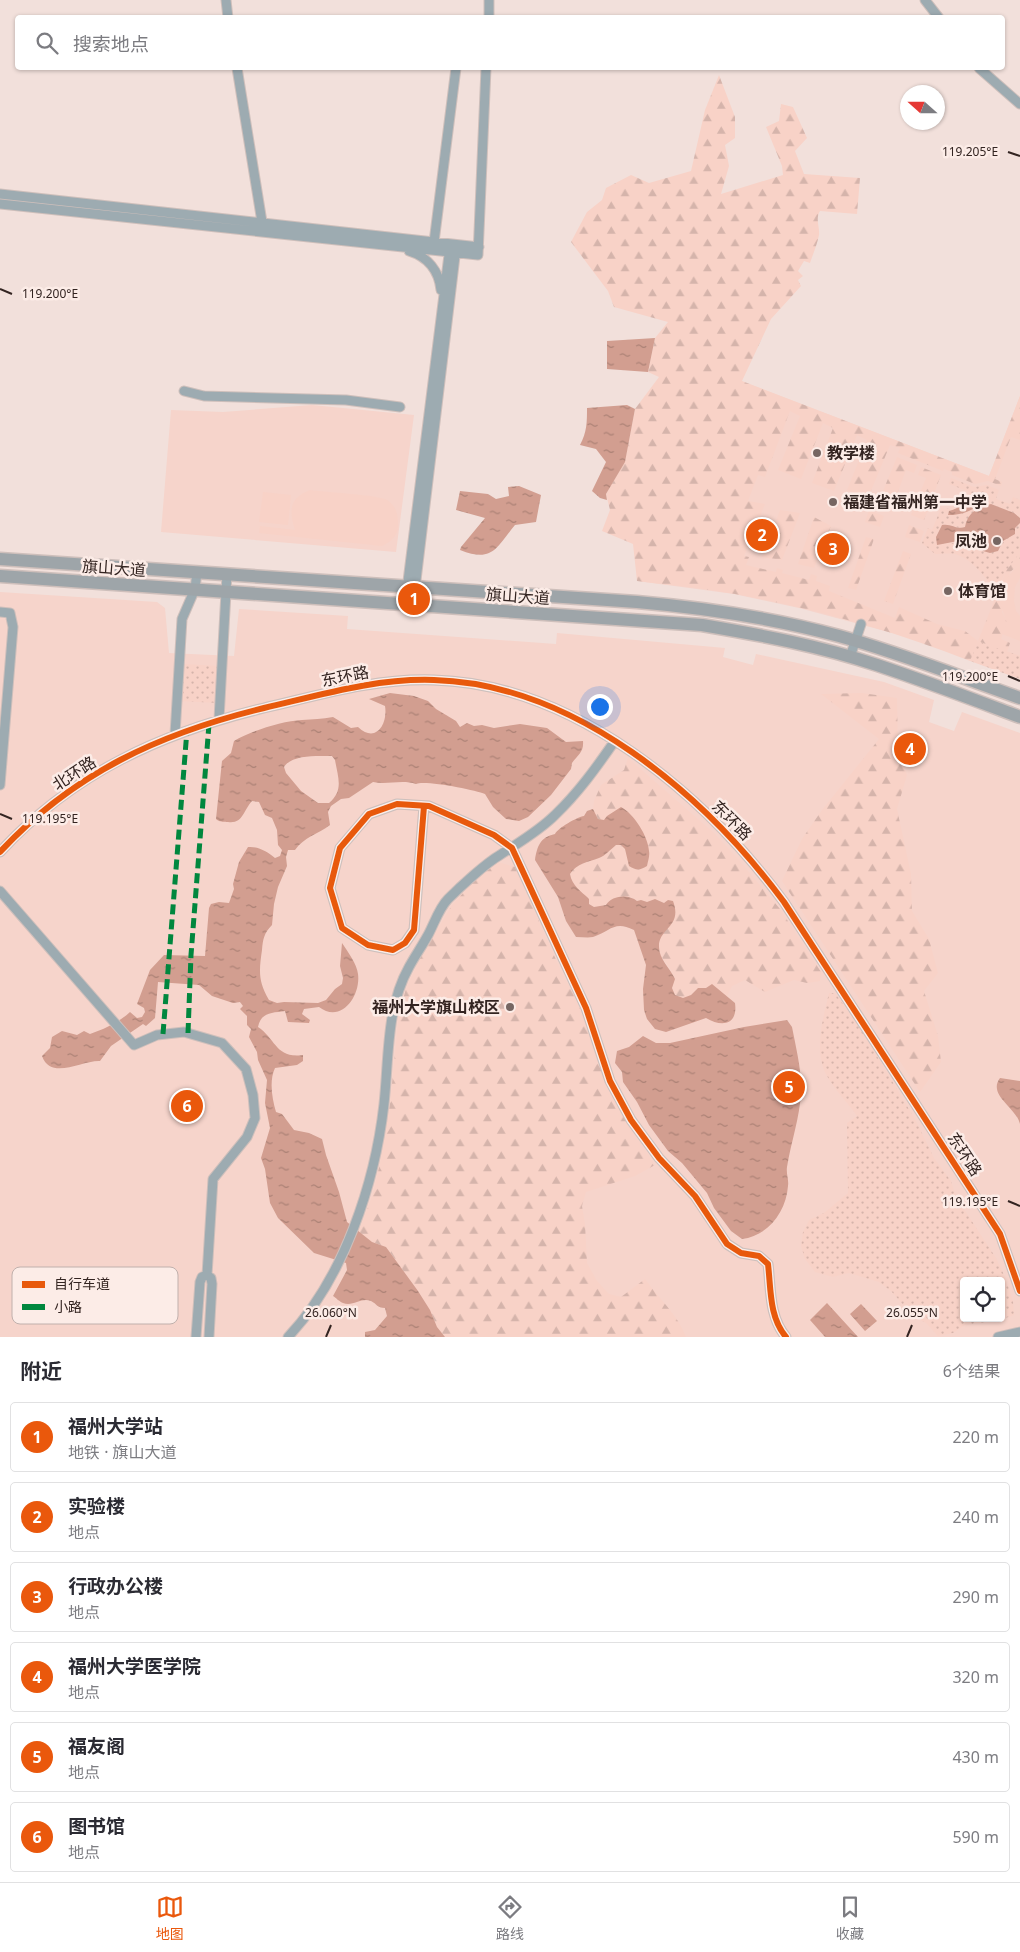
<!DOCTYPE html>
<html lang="zh">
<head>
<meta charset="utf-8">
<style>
	body { margin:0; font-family:"Noto Sans","Noto Sans SC",sans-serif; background:#f2f2f3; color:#2b2b33 }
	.controls { position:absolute; right:15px; bottom:15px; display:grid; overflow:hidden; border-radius:5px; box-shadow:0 1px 4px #0004 }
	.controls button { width:45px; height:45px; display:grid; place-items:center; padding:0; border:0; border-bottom:1px solid #e1e1e2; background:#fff; color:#2b2b33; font:25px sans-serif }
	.compass { position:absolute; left:900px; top:85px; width:45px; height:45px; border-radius:50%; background:#fff; box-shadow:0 1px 4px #0004; rotate:291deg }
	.you { position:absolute; left:599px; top:706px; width:18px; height:18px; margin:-12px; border:4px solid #fff; border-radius:50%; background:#1a73e8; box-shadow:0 0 0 8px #1a73e833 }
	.badge { display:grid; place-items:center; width:32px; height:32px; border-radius:50%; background:#ea580c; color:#fff; font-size:16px; font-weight:700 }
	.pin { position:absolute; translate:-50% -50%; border:2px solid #fff; box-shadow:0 1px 5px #0006 }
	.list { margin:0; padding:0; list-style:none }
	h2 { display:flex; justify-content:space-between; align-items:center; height:65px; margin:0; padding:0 20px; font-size:21px }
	h2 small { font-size:16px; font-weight:400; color:#7c7c81 }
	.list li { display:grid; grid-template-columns:32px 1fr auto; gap:15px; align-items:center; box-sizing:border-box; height:70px; margin:0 10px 10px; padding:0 10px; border:1px solid #e1e1e2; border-radius:5px }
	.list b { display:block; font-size:19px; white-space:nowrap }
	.list p { margin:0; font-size:16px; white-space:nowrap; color:#7c7c81 }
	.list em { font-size:16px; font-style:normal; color:#7c7c81 }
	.icon { flex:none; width:28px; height:28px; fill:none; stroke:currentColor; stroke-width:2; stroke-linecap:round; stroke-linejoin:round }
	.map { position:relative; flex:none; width:1020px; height:1337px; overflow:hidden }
	.search { position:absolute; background:#fff; box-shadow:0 1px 4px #0004; left:15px; right:15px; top:15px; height:55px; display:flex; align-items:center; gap:12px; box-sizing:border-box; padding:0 18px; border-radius:5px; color:#7c7c81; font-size:19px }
	.sheet { height:545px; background:#fff }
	nav { display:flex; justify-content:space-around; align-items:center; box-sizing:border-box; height:70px; border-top:1px solid #e1e1e2; background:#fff; font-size:14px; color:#7c7c81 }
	nav a { display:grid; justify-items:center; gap:2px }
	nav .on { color:#ea580c }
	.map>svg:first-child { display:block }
	.built { fill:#f6d4cb; fill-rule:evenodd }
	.grass { fill:url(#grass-dots); fill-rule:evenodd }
	.forest { fill:url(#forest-firs) }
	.park { fill:#f8d2c7 }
	.water { fill:url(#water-ripples); fill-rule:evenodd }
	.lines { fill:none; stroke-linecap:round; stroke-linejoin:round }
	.minor-casing { stroke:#cebfbb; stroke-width:11 }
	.highway-casing { stroke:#cebfbb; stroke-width:15 }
	.minor { stroke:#9dabb1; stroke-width:9 }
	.highway { stroke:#9ea5a9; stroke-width:12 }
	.quiet { stroke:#00873e; stroke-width:5; stroke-dasharray:10 5; stroke-linecap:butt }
	.cycleway-casing { stroke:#fcece7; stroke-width:9 }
	.cycleway { stroke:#e8590c; stroke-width:6 }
	.ticks { fill:none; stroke:#332421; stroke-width:2 }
	.poi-dot { fill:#766662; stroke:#fcece7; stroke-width:2 }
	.labels { text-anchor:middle; stroke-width:5; stroke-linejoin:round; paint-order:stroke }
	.poi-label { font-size:16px; font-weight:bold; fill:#332421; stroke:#fcece7; text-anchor:start }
	.street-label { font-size:16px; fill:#332421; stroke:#fcece7 }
	.key { fill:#fcece7; stroke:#c0b0ac; stroke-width:1 }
	.key-label { font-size:14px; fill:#332421 }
	.ticks-label { font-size:12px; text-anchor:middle; fill:#332421; stroke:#fcece7; stroke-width:5; stroke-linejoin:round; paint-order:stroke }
</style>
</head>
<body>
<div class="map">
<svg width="1020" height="1337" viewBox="0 0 1020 1337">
	<defs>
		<pattern id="grass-dots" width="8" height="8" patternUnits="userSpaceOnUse" patternTransform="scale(1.25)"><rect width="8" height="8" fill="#f8d2c7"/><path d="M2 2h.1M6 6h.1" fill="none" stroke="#d5b4ab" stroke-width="1.8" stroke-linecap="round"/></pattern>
		<pattern id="forest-firs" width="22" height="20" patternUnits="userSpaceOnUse" patternTransform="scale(1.25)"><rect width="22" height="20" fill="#f8d2c7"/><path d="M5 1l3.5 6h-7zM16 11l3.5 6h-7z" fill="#d5b4ab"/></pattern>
		<pattern id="water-ripples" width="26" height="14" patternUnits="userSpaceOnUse" patternTransform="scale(1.25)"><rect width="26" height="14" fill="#d29e90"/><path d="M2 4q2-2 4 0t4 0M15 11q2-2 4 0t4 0" fill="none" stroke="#ab8175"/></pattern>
	</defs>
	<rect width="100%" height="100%" fill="#f2e0db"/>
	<path class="built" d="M707 368 989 476 1020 396V679L911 638 799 608 734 594 637 581Z
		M312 405 414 415 396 552 161 532 171 410 223 412Z
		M0 592 157 602 165 608 169 653 234 656 239 609 348 616 347 629 556 644 557 633 725 648 723 657 753 665 756 654 884 682 934 700 929 722 954 731 962 712 1020 733V1337H0ZM964 1281H1001V1318H964Z"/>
	<path class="grass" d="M951 478 974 487 987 485 999 490 996 499 1010 504 1013 497 1020 500V518L1014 513 991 504 966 523 965 527C957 530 951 523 942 525L936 537C941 539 947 544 952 543 964 542 974 533 982 546L1000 549C1003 540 1012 527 1020 523V553L1006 571 996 593C986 578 974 560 955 554 950 553 941 554 935 554L922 543 928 528 932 530 941 508C955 511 965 505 970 492L949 484Z
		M978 641 1020 656V679L970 661Z
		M183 664 220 666 218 703 180 701Z
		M829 993H835L860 1028 915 1119 934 1158 951 1181 956 1197 996 1258 1005 1277 1013 1301 1014 1315 1000 1320 965 1325 953 1333 938 1336 926 1323 913 1316 891 1291 879 1282 849 1273 833 1277 815 1272 805 1259 801 1246 803 1232 809 1220 824 1213 848 1193 847 1123 857 1116C848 1103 835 1090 827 1076 813 1051 823 1019 829 993ZM964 1281H1001V1318H964Z"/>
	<path class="forest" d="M719 75 735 117V138L725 145 729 166 721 194 783 175 782 166 766 127 779 121 781 104 793 107 807 138 795 151 804 174 860 178 857 214 820 211C815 219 820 227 819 235 817 245 813 254 810 263L804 261 798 271 803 276 798 280 801 286 771 319 742 381 989 476 1020 396V440L1011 437 995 479 1002 482 1001 486 988 481 975 484 952 475V472L944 469 943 471 898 453 900 448 890 445 868 498 847 490 867 440 857 435 834 491 812 483 833 428 823 423 801 479 778 470 800 416 790 411 765 477 758 475 748 501 765 504 744 556 749 557 746 565 776 572 777 568 783 570 782 573 809 580 811 574 817 576 816 581 830 586 829 591 895 618 899 607 937 624 965 631 978 641 1006 571 1020 553V564L1010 572 1002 612 1007 622 1001 639 1010 643 1007 652 978 641 970 661C894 631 816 609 735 594 703 588 670 585 637 581L633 544 602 531 610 510 606 494 625 461 635 409 659 377 648 372 655 338 668 322 614 307 608 291 571 242 587 212 602 200 606 188 631 175 649 183 691 171 705 110Z
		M897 457 917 465 914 473 906 470 892 508 878 503Z
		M921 467 941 475 924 520 911 515 926 478 918 475Z
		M780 510 800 513 782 560 762 557Z
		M869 510 884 516 880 527 865 522Z
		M814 517 831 526 814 568 798 564Z
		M909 525 924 531 920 542 905 537Z
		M866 537 874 539 856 590 848 588Z
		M903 551 911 554 893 604 884 601Z
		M862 693 897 698 898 751 907 775 897 809 911 874 912 911 929 939 938 973 924 991 938 1036 941 1062 920 1092 782 881 802 839 822 810 879 739 821 694Z
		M628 758 714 833 739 860 780 909 821 972 820 981 807 983 794 980 765 992 745 980 732 986 727 996 720 991 698 988 691 995 683 999 675 995 672 988 671 970 660 955 659 945 665 903 655 899C647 904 638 903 631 897L609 901 607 905 594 907C584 900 572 885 570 874 577 863 588 862 599 858 605 856 611 849 616 845H621L625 848 649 859 647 844 639 827 598 819 593 809 594 801 601 785 624 770Z
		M498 862 515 867 561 971 578 1003 609 1091 623 1116 655 1165 635 1176 586 1192 582 1206 585 1224 587 1263 597 1281 609 1294 621 1297 645 1279C659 1299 678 1315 686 1337H445L437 1327 430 1310 418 1291 386 1247 372 1242 358 1233 373 1194 380 1163 390 1104 399 1013 406 989 419 960 452 905 475 880Z"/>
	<path class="park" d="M310 490C323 492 379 495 387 500 395 505 398 513 398 523 399 535 392 541 382 546L259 533 260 526 295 530C289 511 289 498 310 490Z
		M263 492 291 495 288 525 259 522Z
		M1020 564V578L1015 587 1014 601 1016 611 1020 616V641L1002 634 1007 622C996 600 1001 579 1020 564Z"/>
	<path class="water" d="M655 338 648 372 607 369V341Z
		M627 405 635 409 625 462 606 494 607 500 600 498 592 491 606 462 596 449 580 445C587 432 587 422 587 408Z
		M519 486 541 495 536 522 515 525C496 548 493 563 460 550L461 547 485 518 456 510 460 491 488 494 496 499 509 496 508 487Z
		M977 497 982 501C977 510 958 516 948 515L949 511C960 508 967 501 977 497Z
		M991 504 1014 513 1020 518V523L1015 528V534L1003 541 998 551 990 553 983 551 978 540 974 538 937 545 936 537 942 525C951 523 957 530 965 527 968 512 977 508 991 504Z
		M390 693 414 696 428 701 436 709 456 721 460 727 467 723 474 726 482 725 494 728 520 724 547 728 566 742 583 741C584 752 578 755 572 763L571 769 551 795 528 817 519 821 506 819 493 807 485 794C475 790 425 780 416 784 402 779 388 785 373 782L349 798 341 799 331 806 328 812 330 825C318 834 304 837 295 850H288L286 857 287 866 278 887 274 904 272 925C264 933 263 939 262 950 259 971 258 981 269 1000L277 1003 284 1002 318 1003 326 1000 335 989 342 984 343 978 340 966 342 943C348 952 357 964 358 974 361 996 341 1024 319 1007L304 1009 302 1014 310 1020 309 1023 288 1022 285 1011C272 1013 261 1012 258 1027 276 1039 276 1059 303 1055V1061L297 1065 275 1068C269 1081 272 1098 276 1112L282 1114 294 1130 309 1133 322 1139 326 1155 339 1192 347 1222 372 1242 386 1247 418 1291 430 1310 437 1327 445 1337H365V1332L375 1330 387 1316 385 1308C377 1308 377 1304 371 1301 361 1297 353 1307 343 1303 340 1302 336 1298 333 1296L347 1270 346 1263 314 1253 278 1218 270 1203 265 1169 261 1158 270 1128 265 1103 267 1080 258 1060 257 1052 249 1037 251 1029 247 1025V1016L240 1009 243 1006 240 1002 233 1003 212 996 199 985 158 982 155 1018 146 1026 143 1024 111 1046 100 1061C82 1060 51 1081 42 1056L50 1048 52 1037 62 1031 77 1035 84 1031 90 1034C104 1029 118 1023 130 1012L137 1018 142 1017 145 1012 144 1008 137 1004 150 970 164 955 205 956 209 908 211 904 219 902 229 903 234 889 233 884 239 862 248 847C258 846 268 852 275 858L280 856 282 850 278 845 277 830 272 818 265 815 259 802 252 801C243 811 243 824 228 822 222 821 221 823 216 819L222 761 231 753 234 741C251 731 282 721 302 720 313 719 322 719 333 717L351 728 358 727C376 744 388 724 385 706L369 699ZM332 756 335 760C338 778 344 790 329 803H318L301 791 286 773 284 767C292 754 318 756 332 756Z
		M621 807C634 814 648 836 649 851 650 856 648 861 647 866 639 871 636 870 629 866L625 849 621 845H616C611 849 605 856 599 858 588 862 577 863 570 874 572 886 581 891 589 899V904L594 907 606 905C612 895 629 894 637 901L641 900 647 902 655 899 664 903 668 900 673 901C683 927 658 928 659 947 659 959 670 968 675 979L672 988 675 995 683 998 691 995 698 988H706L712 984 735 1003C738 1024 723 1028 706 1018L666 1032 655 1029 647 1019 644 1010 643 989 646 965 634 930C614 920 611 931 593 937 588 938 582 937 576 937L566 921 558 897 535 860C537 847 540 837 555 834 558 828 577 817 584 816L587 811 593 809 598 819 604 820 607 816Z
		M787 1020 792 1027C796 1048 802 1071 801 1092 800 1117 791 1142 787 1167 786 1174 789 1180 788 1186 786 1212 768 1236 742 1239L731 1231 714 1208 707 1193 682 1163 668 1151 649 1125 637 1102 623 1082 622 1072 615 1063 617 1051 629 1047 643 1036 656 1043H670L744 1027Z
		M1000 1078 1020 1081V1124C1017 1108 987 1095 1000 1078Z
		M827 1303 858 1337H825L810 1320Z
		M861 1304 877 1321 865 1331 850 1314Z"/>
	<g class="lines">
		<g class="minor-casing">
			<path id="minor" d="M226 0 228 18
				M925 0 939 18
				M489 18V0
				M237 68 263 228
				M979 68 1020 104
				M0 194 479 247
				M0 204 478 255 486 68
				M434 242 456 68
				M409 251C428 257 439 271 441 290
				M184 391 204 396 346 400 400 407
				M405 605 450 247
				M413 605 456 248
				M0 612 10 613 13 627 0 785
				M850 657 861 624
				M219 719 227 574
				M175 734 182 619 195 589 197 572
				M424 806 414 930 405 943 393 950 368 945 342 928 330 888 340 848 369 814 397 804 429 806 494 835 512 848 586 1008 610 1081 631 1120 659 1158 695 1196 727 1244 741 1253 759 1256 768 1264C771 1289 769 1317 786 1337
				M0 852C73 773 161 733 264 708 320 695 376 678 434 680 575 684 704 794 784 902L1000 1234 1020 1291
				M0 891 134 1045 157 1035 184 1032 222 1043 246 1069 253 1095 255 1118 247 1137 213 1179 207 1275 211 1278 212 1284 209 1337
				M196 1337 200 1282 202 1277 207 1275
				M288 1337C344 1278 375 1183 384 1104 389 1058 386 1008 409 967 415 956 422 946 428 935 434 924 439 908 448 899 460 887 486 863 500 855 518 843 539 831 555 815 578 793 596 768 614 742
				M998 1337 1020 1332"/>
		</g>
		<g class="highway-casing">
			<path id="highway" d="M0 559 637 602C706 608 773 618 839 636 901 653 960 677 1020 698
				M0 576 702 625C761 635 820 646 877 665 925 681 972 699 1020 717"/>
		</g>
		<use href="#minor" class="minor"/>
		<use href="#highway" class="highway"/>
		<path class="quiet" d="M188 1033 191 955 209 724
			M163 1034 187 730"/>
		<g class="cycleway-casing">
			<path id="cycleway" d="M424 806 414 930 405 943 393 950 368 945 342 928 330 888 340 848 369 814 397 804 429 806 494 835 512 848 586 1008 610 1081 631 1120 659 1158 695 1196 727 1244 741 1253 759 1256 768 1264C771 1289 769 1317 786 1337
				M0 852C73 773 161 733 264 708 320 695 376 678 434 680 575 684 704 794 784 902L1000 1234 1020 1291"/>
		</g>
		<use href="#cycleway" class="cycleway"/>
	</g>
	<path class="ticks" d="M1008 152 1020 156M0 289 12 294M1008 676 1020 681M0 814 12 819M1008 1201 1020 1206M326 1337 331 1325M907 1337 912 1325"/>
	<g class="poi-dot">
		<circle cx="817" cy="453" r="5"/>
		<circle cx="833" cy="502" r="5"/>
		<circle cx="997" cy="541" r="5"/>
		<circle cx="948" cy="591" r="5"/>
		<circle cx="510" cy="1007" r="5"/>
	</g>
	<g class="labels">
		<g class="poi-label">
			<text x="827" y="459">教学楼</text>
			<text x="843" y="508">福建省福州第一中学</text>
			<text x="987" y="547" text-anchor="end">凤池</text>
			<text x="958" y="597">体育馆</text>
			<text x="500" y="1013" text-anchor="end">福州大学旗山校区</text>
		</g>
		<g class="street-label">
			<text transform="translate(114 568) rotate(4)" y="6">旗山大道</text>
			<text transform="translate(518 596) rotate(4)" y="6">旗山大道</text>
			<text transform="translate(345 676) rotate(-11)" y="6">东环路</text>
			<text transform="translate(74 773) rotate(-33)" y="6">北环路</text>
			<text transform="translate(732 820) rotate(45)" y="6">东环路</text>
			<text transform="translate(965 1154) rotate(57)" y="6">东环路</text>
		</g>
	</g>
	<rect x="12" y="1267" width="166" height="57" rx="8" class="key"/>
	<rect x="22" y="1281" width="23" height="7" fill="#e8590c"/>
	<rect x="22" y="1304" width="23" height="6" fill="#00873e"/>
	<g class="key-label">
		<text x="54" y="1289">自行车道</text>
		<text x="54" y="1312">小路</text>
	</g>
	<g class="ticks-label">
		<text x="970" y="156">119.205°E</text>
		<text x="50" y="298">119.200°E</text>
		<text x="970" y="681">119.200°E</text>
		<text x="50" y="823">119.195°E</text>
		<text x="970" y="1206">119.195°E</text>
		<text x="331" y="1317">26.060°N</text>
		<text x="912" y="1317">26.055°N</text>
	</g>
</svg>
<div class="controls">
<button><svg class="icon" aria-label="locate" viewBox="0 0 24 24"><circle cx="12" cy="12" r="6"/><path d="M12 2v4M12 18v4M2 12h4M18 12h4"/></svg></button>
</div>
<svg class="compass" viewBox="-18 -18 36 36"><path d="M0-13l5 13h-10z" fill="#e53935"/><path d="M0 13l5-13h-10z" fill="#7c7c81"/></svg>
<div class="you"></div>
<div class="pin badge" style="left:414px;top:599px">1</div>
<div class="pin badge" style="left:762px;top:535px">2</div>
<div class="pin badge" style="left:833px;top:549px">3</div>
<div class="pin badge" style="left:910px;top:749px">4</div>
<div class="pin badge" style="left:789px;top:1087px">5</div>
<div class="pin badge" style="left:187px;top:1106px">6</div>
<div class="search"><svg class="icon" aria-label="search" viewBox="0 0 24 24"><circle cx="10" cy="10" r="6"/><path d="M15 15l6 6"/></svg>搜索地点</div>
</div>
<section class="sheet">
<h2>附近<small>6个结果</small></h2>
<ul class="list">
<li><span class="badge">1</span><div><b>福州大学站</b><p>地铁 · 旗山大道</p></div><em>220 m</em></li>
<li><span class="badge">2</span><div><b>实验楼</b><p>地点</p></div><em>240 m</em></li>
<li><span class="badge">3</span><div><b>行政办公楼</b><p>地点</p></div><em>290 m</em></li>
<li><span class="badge">4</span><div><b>福州大学医学院</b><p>地点</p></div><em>320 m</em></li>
<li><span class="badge">5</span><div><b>福友阁</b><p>地点</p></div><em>430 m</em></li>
<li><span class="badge">6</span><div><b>图书馆</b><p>地点</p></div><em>590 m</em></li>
</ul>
</section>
<nav>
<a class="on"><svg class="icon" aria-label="map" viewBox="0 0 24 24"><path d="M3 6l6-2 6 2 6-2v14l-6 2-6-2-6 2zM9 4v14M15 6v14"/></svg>地图</a>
<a><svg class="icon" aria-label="directions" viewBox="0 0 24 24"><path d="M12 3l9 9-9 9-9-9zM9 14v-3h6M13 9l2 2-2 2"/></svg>路线</a>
<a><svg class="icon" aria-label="saved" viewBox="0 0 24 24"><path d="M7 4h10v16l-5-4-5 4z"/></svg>收藏</a>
</nav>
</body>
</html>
